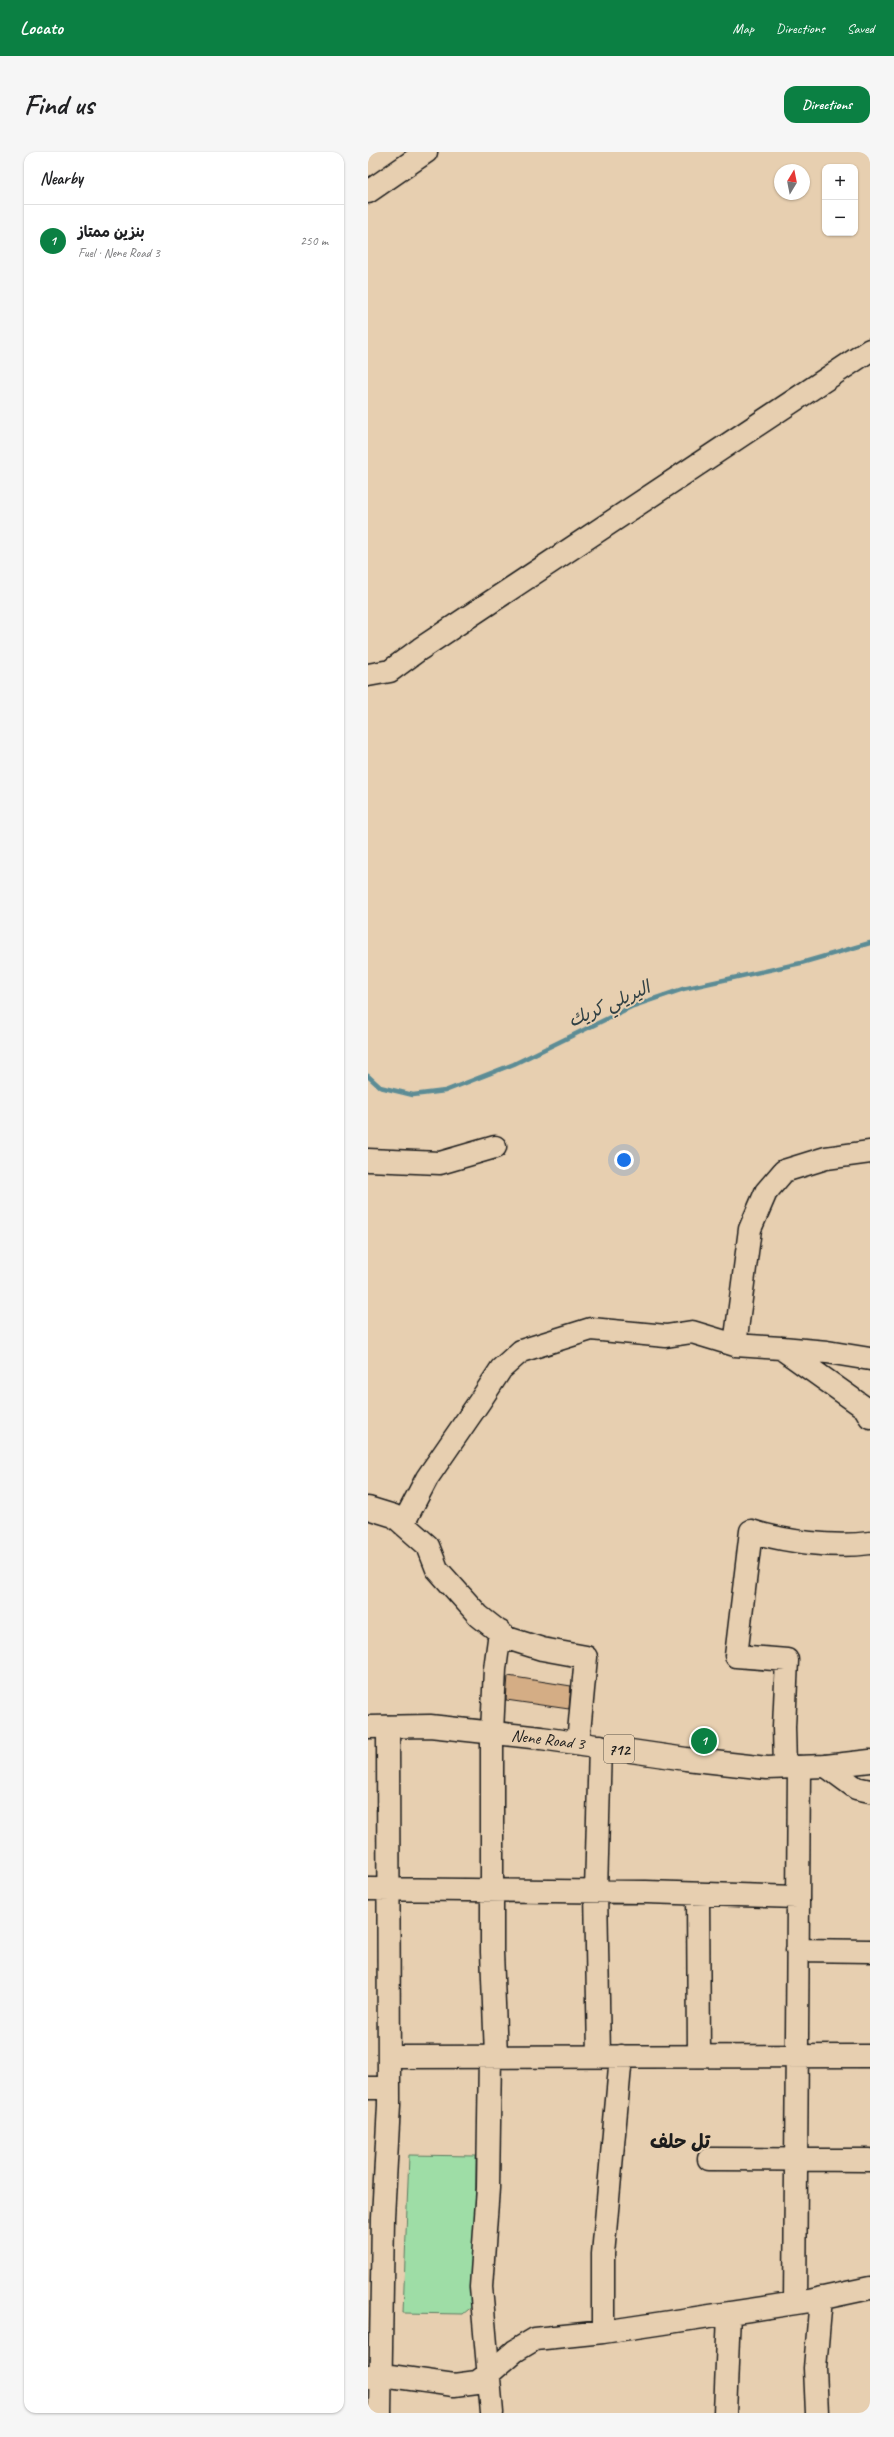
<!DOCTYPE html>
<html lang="en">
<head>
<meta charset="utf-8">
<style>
	body { margin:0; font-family:Caveat,"Playpen Sans Arabic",sans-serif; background:#f6f6f6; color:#202124 }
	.controls { position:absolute; right:12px; top:12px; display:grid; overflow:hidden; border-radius:8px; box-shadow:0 1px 3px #0004 }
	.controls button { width:36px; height:36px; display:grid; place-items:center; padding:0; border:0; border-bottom:1px solid #e0e0e0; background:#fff; color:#202124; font:20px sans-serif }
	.compass { position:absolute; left:406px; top:12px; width:36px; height:36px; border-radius:50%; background:#fff; box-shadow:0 1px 3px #0004; rotate:10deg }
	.you { position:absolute; left:256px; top:1008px; width:14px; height:14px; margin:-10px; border:3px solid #fff; border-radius:50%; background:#1a73e8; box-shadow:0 0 0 6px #1a73e833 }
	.badge { display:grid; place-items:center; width:26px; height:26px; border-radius:50%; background:#0b8043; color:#fff; font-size:13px; font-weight:700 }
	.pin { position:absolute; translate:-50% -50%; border:2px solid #fff; box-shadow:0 1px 4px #0006 }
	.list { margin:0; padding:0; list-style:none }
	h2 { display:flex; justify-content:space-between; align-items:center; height:52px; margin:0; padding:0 16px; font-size:17px }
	h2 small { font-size:13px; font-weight:400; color:#757577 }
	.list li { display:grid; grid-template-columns:26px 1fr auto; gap:12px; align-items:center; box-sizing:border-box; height:72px; padding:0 16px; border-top:1px solid #e0e0e0 }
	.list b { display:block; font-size:15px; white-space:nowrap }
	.list p { margin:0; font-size:13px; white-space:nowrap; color:#757577 }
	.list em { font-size:13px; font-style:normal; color:#757577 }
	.map { position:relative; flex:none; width:502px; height:2261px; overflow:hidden; border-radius:12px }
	header { display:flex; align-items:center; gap:24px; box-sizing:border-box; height:56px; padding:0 20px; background:#0b8043; color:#fff }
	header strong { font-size:19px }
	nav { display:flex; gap:22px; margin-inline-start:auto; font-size:14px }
	.intro { display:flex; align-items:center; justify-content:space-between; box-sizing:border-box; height:96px; padding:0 24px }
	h1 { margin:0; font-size:28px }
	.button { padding:10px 18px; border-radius:12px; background:#0b8043; color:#fff; font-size:14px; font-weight:700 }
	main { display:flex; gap:24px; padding:0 24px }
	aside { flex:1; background:#fff; border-radius:12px; box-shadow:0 1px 3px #0004 }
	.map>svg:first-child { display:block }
	.green { fill:#9edda6; stroke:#5d7c61 }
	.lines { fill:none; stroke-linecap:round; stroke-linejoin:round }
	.stream { stroke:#5c8c95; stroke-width:4.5 }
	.building { fill:#d4ad85; stroke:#1c1c1c }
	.minor-casing { stroke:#1c1c1c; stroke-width:25 }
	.major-casing { stroke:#1c1c1c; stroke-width:25 }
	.minor { stroke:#e7cfb0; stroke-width:22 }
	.major { stroke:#e7cfb0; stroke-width:22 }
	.labels { text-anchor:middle; stroke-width:4; stroke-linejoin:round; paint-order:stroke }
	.shield { fill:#e7cfb0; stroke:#595248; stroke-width:1 }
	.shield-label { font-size:16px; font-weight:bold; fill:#1c1c1c }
	.street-label { font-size:17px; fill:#1c1c1c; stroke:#e7cfb0 }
	.water-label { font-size:18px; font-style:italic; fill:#314144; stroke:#e7cfb0 }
	.quarter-label { font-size:19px; font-weight:bold; fill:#1c1c1c; stroke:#e7cfb0 }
</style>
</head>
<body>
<header>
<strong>Locato</strong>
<nav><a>Map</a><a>Directions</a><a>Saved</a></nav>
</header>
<div class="intro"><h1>Find us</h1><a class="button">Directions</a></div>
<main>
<aside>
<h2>Nearby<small></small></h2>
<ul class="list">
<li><span class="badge">1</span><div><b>بنزين ممتاز</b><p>Fuel · Nene Road 3</p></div><em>250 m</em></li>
</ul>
</aside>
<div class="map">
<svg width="502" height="2261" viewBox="0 0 502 2261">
	<rect width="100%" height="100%" fill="#e7cfb0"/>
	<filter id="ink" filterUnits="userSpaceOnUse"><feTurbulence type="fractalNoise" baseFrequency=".025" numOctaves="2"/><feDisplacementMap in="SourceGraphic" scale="8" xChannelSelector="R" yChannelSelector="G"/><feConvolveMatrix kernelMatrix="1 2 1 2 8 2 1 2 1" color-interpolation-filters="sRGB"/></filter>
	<g filter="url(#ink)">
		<path class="green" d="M41 2003 108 2004 106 2153 95 2162 35 2161Z"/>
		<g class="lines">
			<path class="stream" d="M0 924 12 935 45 943 77 939 146 912 265 854 315 837 433 811 502 791"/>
		</g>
		<path class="building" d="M140 1524 203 1534 201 1557 138 1548Z"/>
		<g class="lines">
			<g class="minor-casing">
				<path id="minor" d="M0 40 58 0
					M0 523 22 519 52 497 502 198
					M0 1008 72 1011 127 995
					M367 1193 413 1196 497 1256 502 1265
					M414 1196 459 1200 502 1207
					M0 1356 26 1364 60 1394 69 1417 111 1464 139 1486 174 1497 218 1505 210 1591
					M35 1372 59 1326 112 1249 133 1217 153 1199 223 1177 298 1184 324 1180 367 1193 382 1077 398 1040 416 1019 458 1006 502 1000
					M458 1614 488 1636 502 1639
					M417 1615 416 1575 419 1508 368 1504 383 1379C417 1390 467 1396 502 1391
					M0 1737 278 1740 429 1745
					M330 1742 331 1904
					M429 1798 502 1799
					M122 1904 120 2036 113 2135 124 2261
					M128 1904 124 1800V1580L127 1517 132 1480
					M231 1904 228 1739 232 1594
					M21 1905 502 1904
					M0 1936H21
					M341 2007 502 2008
					M427 2151 431 1615
					M235 2180V2102L253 1904
					M0 2225 22 2224 86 2233 109 2230 124 2219 147 2199 167 2187 235 2180 441 2149 502 2136
					M12 2261 15 2065 21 1953 20 1575
					M357 2261 361 2161
					M449 2261 447 2216 453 2146"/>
			</g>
			<g class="major-casing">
				<path id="major" d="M0 1575 62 1574 173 1586 318 1607 399 1616 458 1614 502 1609"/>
			</g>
			<use href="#minor" class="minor"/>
			<use href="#major" class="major"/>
		</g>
	</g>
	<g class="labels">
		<rect class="shield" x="236" y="1583" width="30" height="28" rx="3"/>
		<g class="shield-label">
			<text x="251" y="1603">712</text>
		</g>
		<g class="street-label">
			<text transform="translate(180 1587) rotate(7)" y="6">Nene Road 3</text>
		</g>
		<g class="water-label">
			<text transform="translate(241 852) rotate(-24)" y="6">اليريلي كريك</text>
		</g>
		<g class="quarter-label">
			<text x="312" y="1996">تل حلف</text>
		</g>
	</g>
</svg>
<div class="controls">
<button>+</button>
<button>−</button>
</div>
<svg class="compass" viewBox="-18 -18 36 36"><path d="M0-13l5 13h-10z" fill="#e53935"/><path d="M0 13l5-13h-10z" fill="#757577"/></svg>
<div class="you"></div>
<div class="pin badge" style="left:336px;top:1589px">1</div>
</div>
</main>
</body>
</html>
